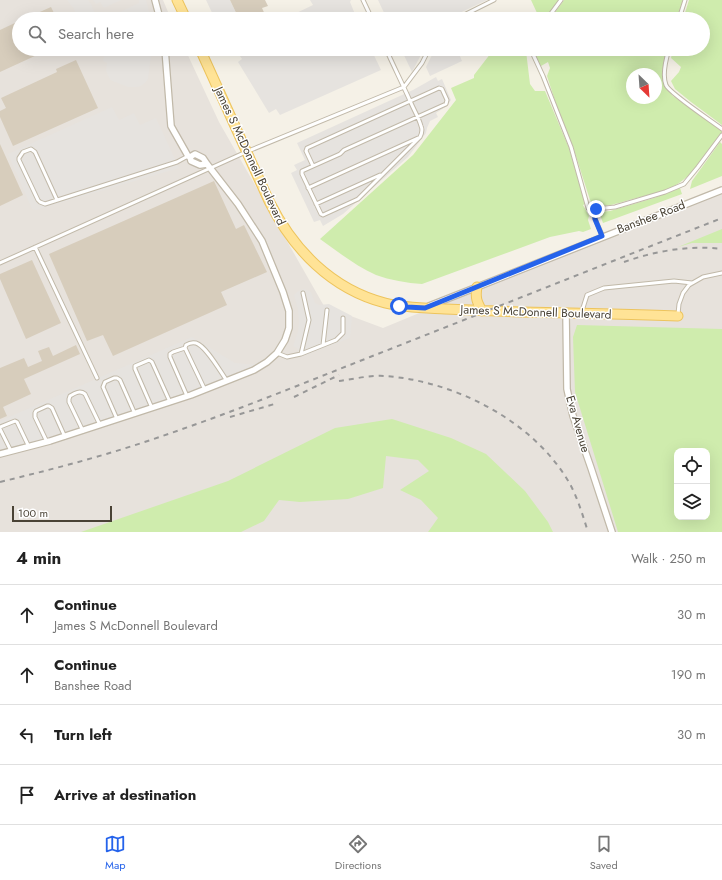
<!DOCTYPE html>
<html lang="en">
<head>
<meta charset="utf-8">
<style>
	body { margin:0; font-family:Jost,sans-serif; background:#f6f6f6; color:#222 }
	.controls { position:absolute; right:12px; bottom:12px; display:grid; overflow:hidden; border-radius:8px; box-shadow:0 4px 16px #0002 }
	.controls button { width:36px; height:36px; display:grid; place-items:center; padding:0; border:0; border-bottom:1px solid #e0e0e0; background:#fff; color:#222; font:20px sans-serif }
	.compass { position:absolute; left:626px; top:68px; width:36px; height:36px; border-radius:50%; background:#fff; box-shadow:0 4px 16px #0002; rotate:155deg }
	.scale { position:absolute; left:12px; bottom:10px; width:100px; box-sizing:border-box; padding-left:4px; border:2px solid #494235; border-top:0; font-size:11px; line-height:14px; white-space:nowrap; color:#494235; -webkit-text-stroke:3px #fff; paint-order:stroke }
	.stop { position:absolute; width:12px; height:12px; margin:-9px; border:3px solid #2563eb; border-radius:50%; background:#fff }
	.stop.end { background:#2563eb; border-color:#fff; box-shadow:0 1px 4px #0008 }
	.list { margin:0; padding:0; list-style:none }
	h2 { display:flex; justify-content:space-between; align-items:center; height:52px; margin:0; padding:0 16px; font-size:17px }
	h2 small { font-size:13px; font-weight:400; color:#767676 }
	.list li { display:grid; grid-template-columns:26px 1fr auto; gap:12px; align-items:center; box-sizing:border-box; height:60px; padding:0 16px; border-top:1px solid #e0e0e0 }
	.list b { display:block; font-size:15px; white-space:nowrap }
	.list p { margin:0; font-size:13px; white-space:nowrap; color:#767676 }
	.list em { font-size:13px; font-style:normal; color:#767676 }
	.icon { flex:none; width:22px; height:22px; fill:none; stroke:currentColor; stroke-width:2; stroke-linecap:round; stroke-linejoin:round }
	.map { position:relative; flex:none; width:722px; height:532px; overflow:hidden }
	.search { position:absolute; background:#fff; box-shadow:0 4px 16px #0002; left:12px; right:12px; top:12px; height:44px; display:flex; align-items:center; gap:10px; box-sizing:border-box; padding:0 14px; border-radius:22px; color:#767676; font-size:15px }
	.sheet { height:292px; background:#fff }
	nav { display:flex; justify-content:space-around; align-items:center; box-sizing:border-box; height:56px; border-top:1px solid #e0e0e0; background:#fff; font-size:11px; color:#767676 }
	nav a { display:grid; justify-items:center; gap:2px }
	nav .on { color:#2563eb }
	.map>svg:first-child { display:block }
	.industrial { fill:#e7e2dc; fill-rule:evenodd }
	.green { fill:#cfecad; fill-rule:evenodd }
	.parking { fill:#e6e3df }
	.building { fill:#d7cdbc }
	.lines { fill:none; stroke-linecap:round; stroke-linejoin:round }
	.lane-casing { stroke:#c1b9a9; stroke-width:5 }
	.street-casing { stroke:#c1b9a9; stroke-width:8 }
	.primary-casing { stroke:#edc45d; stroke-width:11 }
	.lane { stroke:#fff; stroke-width:3 }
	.street { stroke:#fff; stroke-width:5.5 }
	.primary { stroke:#ffe396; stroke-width:9 }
	.rail { stroke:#979797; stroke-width:2; stroke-dasharray:5 5; stroke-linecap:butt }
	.route { stroke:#2563eb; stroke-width:5 }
	.labels { text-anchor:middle; stroke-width:3; stroke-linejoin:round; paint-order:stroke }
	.street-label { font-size:12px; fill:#494235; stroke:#fff }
</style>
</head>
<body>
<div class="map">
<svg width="722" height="532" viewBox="0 0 722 532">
	<rect width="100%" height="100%" fill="#f5f1e7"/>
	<path class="industrial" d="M0 0H163L171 19H19V49H185L219 122 324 306 383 328 722 188V532H0ZM677 451H707V517H677Z"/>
	<path class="green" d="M531 0H560L546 19H525L537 13Z
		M564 0H684L678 19H550Z
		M689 0H722V125L691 102 675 89 671 81 679 72 681 67 671 58 673 49H703V19H683Z
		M494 49H527L526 51 530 84 535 91H545L569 148 585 204 583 205 589 216 588 220 591 229 583 232 579 231 550 237 422 284C407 283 390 280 376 275 356 266 338 252 320 239L413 155 456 100 451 88 474 78V75Z
		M533 49H668L664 61 662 75 665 86 673 96 722 130V133C709 150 695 174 676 185 664 193 643 196 629 200 618 203 605 208 594 205L590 200 573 147 557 107 547 76 550 68 548 62 541 66 532 50ZM632 74H656V98H632Z
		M720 142 722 144V176L690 189 692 181Z
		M680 188 682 194 603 223 599 212 610 211 654 198Z
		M722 229V243H692L678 247Z
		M577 325 722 329V532H618L575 392 573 337ZM677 451H707V517H677Z
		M392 419 451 438 486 454 525 491 548 522 553 532H428L438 518 421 500 400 490 429 471 418 460 386 456 383 488 348 499 300 502 279 500 264 521 241 532H81L228 481 335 428Z"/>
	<path class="parking" d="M67 0H88L91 4 97 19H79L74 9Z
		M93 0H121L104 8 100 2 96 4Z
		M139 0H146L151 19H107V18L139 3Z
		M206 0H230L239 19H215Z
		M310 0H351L350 2 357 19H284L313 5Z
		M378 0H487L447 19H387Z
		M105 49H152L148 79 146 82 141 86 136 87H128L110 80 106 71 107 63 103 61Z
		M231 49H371L381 70 280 115 276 109 269 113 238 62 242 59 240 56 236 55Z
		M401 49H424L412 72Z
		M435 49H457L462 61 430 76 426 67Z
		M436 77 438 81 442 79 451 100 447 106 436 113 438 117 430 121 427 128 426 133 408 157 343 214 323 226 320 220 314 222 291 173 297 170 294 165 305 160 297 143 413 90Z
		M112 107 119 120 134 113 140 125 156 118 179 168 36 210 32 209 8 154Z
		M305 289 311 292 315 303 319 305 329 304 352 316 350 338 301 357 297 348 293 346 298 331 299 321 298 310 294 295 297 292 301 290Z
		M192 337 235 363 246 364H255L264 359 256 371 180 402 47 445 0 456V421Z"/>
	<path class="building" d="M230 0H265L268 6 262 8 267 19H250L249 16 239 19Z
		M51 7 57 19H24Z
		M19 21V49H50L0 72V30Z
		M76 60 98 108 13 146 0 117V111L6 108 1 98 57 72 56 69Z
		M0 144 23 195 0 206Z
		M214 181 236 229 244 225 267 272 221 292 227 305 113 356 103 335 87 341 49 254Z
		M32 260 61 323 26 339 0 279V274Z
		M76 345 80 354 24 379 31 394 3 407 7 416 0 419V368L24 358 28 367 42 361 38 351 49 347 53 356Z"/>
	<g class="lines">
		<g class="lane-casing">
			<path id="lane" d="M363 0 372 19
				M456 19 494 0
				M547 19 561 0
				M679 19 685 0
				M531 49V50L543 76 571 147 588 208 596 209 615 207 665 192 684 184 698 167 722 135
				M669 49C666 59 662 75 666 85 669 93 713 122 722 129
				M313 166 306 151 307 148 439 88 442 89 447 100 446 104 344 150 340 154 302 171V174L321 214 323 215 358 199 420 137C422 133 423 130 421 126 419 118 414 110 411 103 403 85 394 67 386 49
				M308 188 418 138
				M57 200 35 152 31 149 23 152 19 158V160L38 200 40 202 45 204 177 162 188 156
				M316 204 380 175
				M594 208 595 219 603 237
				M35 247 97 378
				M0 263 246 152 404 87 422 63 429 49
				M582 311 587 295 604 288 674 281 692 283
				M678 314 679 304 683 293 689 285 703 277 722 273
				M323 345 327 310
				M185 348 173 352 170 354V357L187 396
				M277 353 287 357 301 354 336 340 343 333V318
				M301 354 309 320 303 293
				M205 390 185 348 186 345C189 343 192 342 196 343 206 346 220 371 227 381
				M152 408 135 369V366L149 360 152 362 170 402
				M117 419 103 387 105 382 114 378H117L120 380 135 414
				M0 427 15 421 17 422 29 447
				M0 429 11 451
				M83 431 69 402V399L70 396C75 393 80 390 85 394L100 425
				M47 442 35 417V413L36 411 47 406H49L52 408 65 437"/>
		</g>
		<g class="street-casing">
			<path id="street" d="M155 0 160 19
				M165 49 171 126 188 156 190 157 191 161 200 165 207 164
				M429 306 722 190
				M566 313 567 389 573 416 591 468 612 532
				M0 454 50 441 191 395 254 370 267 362 277 353 285 340 289 328V311L283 292 262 241 238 204 207 164 203 158 195 154 190 157"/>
		</g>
		<g class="primary-casing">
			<path id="primary" d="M177 0 186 19
				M200 49 269 201C293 249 331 289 385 303 405 308 425 308 445 309 470 310 496 311 521 312 573 313 625 314 678 316
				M477 287C475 298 477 302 482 311"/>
		</g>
		<use href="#lane" class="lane"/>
		<use href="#street" class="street"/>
		<use href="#primary" class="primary"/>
		<path class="rail" d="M624 262C655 251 689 245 722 249
			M339 381C354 379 370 375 385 376 455 381 534 421 570 484 578 499 583 516 588 532
			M294 397 339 375
			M230 417 278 403
			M0 482C58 468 115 453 171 433 238 410 304 383 370 357 487 311 605 264 722 218"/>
	</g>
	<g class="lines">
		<path class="route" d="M399 306 407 307 425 308 602 236 595 219 594 208 596 209"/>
	</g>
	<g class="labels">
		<g class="street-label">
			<text transform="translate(250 156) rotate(65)" y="4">James S McDonnell Boulevard</text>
			<text transform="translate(651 217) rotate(-21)" y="4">Banshee Road</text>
			<text transform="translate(536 312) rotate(2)" y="4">James S McDonnell Boulevard</text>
			<text transform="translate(578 424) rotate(74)" y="4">Eva Avenue</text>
		</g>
	</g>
</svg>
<div class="controls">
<button><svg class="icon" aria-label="locate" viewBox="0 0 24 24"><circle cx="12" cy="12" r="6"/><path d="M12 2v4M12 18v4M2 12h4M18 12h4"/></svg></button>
<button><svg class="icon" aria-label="layers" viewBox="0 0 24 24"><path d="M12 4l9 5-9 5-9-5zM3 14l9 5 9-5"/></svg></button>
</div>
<svg class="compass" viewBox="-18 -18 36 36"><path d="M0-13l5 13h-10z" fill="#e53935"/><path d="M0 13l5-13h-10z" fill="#767676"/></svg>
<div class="scale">100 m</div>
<div class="stop" style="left:399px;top:306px"></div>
<div class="stop end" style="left:596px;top:209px"></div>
<div class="search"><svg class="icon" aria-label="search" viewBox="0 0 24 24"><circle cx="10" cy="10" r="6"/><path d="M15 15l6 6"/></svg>Search here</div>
</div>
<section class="sheet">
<h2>4 min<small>Walk · 250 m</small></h2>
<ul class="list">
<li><svg class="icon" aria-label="ahead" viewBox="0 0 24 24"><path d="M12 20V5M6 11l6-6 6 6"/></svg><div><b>Continue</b><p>James S McDonnell Boulevard</p></div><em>30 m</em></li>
<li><svg class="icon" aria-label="ahead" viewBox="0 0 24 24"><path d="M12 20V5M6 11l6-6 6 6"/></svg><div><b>Continue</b><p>Banshee Road</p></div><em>190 m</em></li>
<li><svg class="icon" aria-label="left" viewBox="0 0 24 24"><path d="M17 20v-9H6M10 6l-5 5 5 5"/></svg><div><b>Turn left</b></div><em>30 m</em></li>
<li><svg class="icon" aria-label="arrive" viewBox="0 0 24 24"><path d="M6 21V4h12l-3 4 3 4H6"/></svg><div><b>Arrive at destination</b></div></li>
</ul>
</section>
<nav>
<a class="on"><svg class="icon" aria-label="map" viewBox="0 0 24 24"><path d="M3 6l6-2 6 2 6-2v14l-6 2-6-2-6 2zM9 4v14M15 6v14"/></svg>Map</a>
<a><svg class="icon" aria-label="directions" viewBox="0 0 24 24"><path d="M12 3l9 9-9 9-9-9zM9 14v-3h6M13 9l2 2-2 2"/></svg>Directions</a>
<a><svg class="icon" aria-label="saved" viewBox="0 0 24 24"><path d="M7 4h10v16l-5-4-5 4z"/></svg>Saved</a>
</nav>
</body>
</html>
